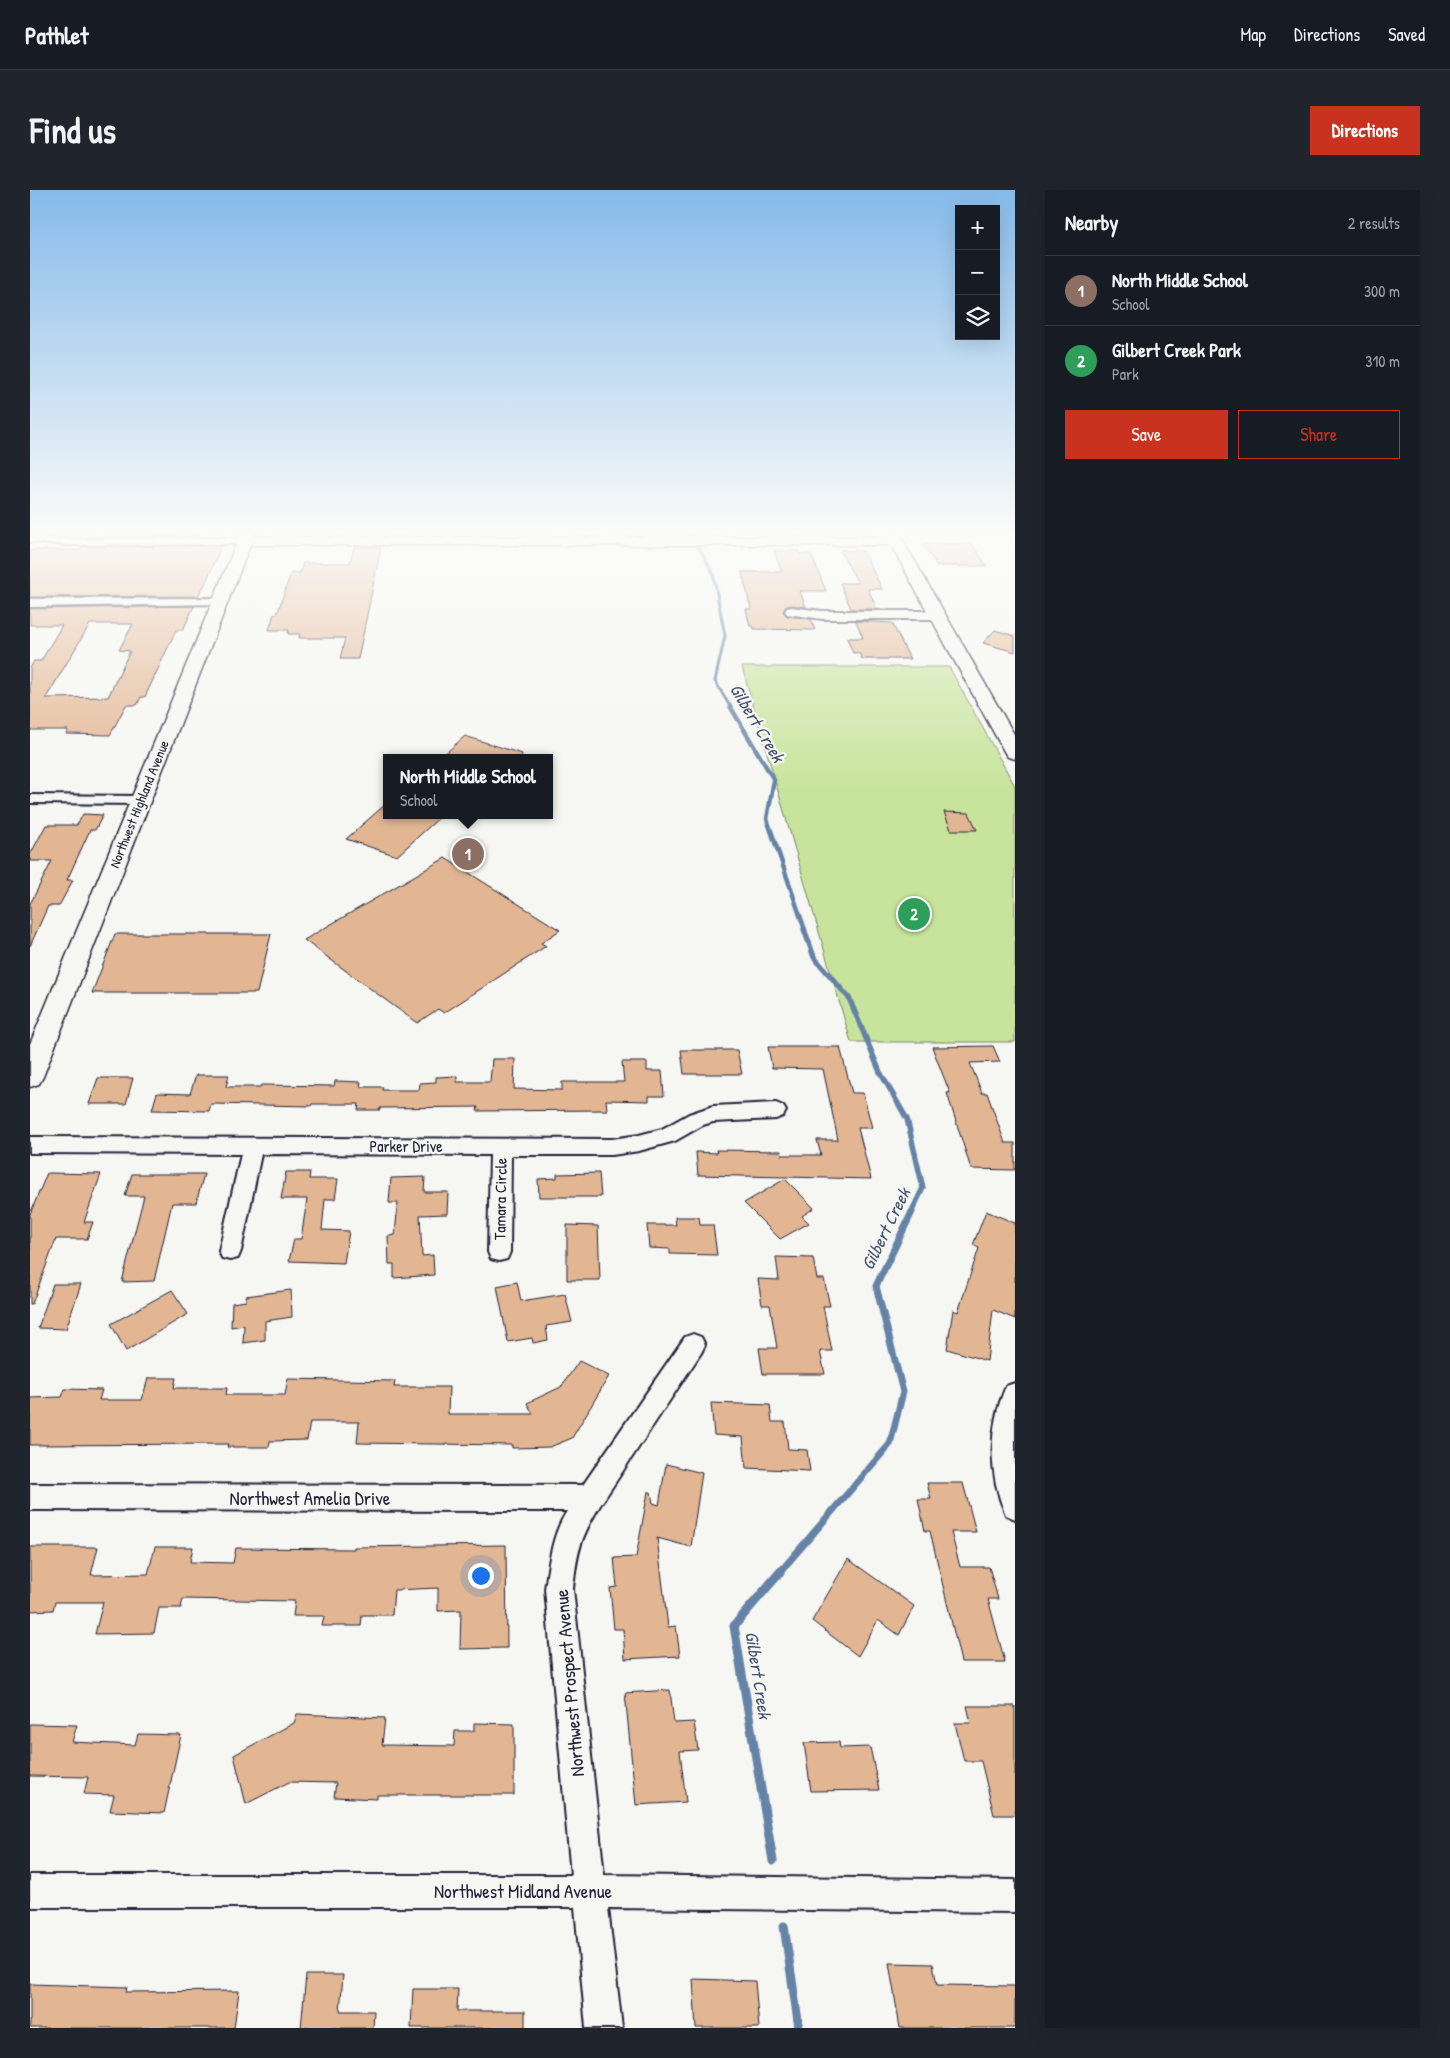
<!DOCTYPE html>
<html lang="en">
<head>
<meta charset="utf-8">
<style>
	body { margin:0; font-family:"Patrick Hand",sans-serif; background:#20242c; color:#f1f3f6 }
	.controls { position:absolute; right:15px; top:15px; display:grid; overflow:hidden; border-radius:0px; box-shadow:0 5px 20px #0002 }
	.controls button { width:45px; height:45px; display:grid; place-items:center; padding:0; border:0; border-bottom:1px solid #363941; background:#171b24; color:#f1f3f6; font:25px sans-serif }
	.you { position:absolute; left:450px; top:1385px; width:18px; height:18px; margin:-12px; border:4px solid #fff; border-radius:50%; background:#1a73e8; box-shadow:0 0 0 8px #1a73e833 }
	.badge { display:grid; place-items:center; width:32px; height:32px; border-radius:50%; background:#c8321e; color:#fff; font-size:16px; font-weight:700 }
	.pin { position:absolute; translate:-50% -50%; border:2px solid #fff; box-shadow:0 1px 5px #0006 }
	.popup { position:absolute; left:353px; top:564px; width:170px; height:65px; box-sizing:border-box; display:grid; place-content:center; border-radius:0px; background:#171b24; filter:drop-shadow(0 1px 4px #0005); font-size:16px; white-space:nowrap; color:#9ea1a6 }
	.popup b { font-size:19px; color:#f1f3f6 }
	.popup::after { content:''; position:absolute; left:50%; top:100%; margin-left:-10px; border:10px solid transparent; border-top-color:#171b24 }
	.list { margin:0; padding:0; list-style:none }
	h2 { display:flex; justify-content:space-between; align-items:center; height:65px; margin:0; padding:0 20px; font-size:21px }
	h2 small { font-size:16px; font-weight:400; color:#9ea1a6 }
	.list li { display:grid; grid-template-columns:32px 1fr auto; gap:15px; align-items:center; box-sizing:border-box; height:70px; padding:0 20px; border-top:1px solid #363941 }
	.list b { display:block; font-size:19px; white-space:nowrap }
	.list p { margin:0; font-size:16px; white-space:nowrap; color:#9ea1a6 }
	.list em { font-size:16px; font-style:normal; color:#9ea1a6 }
	.actions { display:flex; gap:10px; padding:15px 20px }
	.actions a { flex:1; padding:11px 0; border:1px solid #c8321e; border-radius:0px; text-align:center; font-size:18px; color:#c8321e }
	.actions .main { background:#c8321e; color:#fff }
	.icon { flex:none; width:28px; height:28px; fill:none; stroke:currentColor; stroke-width:2; stroke-linecap:round; stroke-linejoin:round }
	.map { position:relative; flex:none; width:985px; height:1838px; overflow:hidden; border-radius:0px }
	header { display:flex; align-items:center; gap:30px; box-sizing:border-box; height:70px; padding:0 25px; background:#171b24; border-bottom:1px solid #363941 }
	header strong { font-size:24px }
	nav { display:flex; gap:28px; margin-inline-start:auto; font-size:18px }
	.intro { display:flex; align-items:center; justify-content:space-between; box-sizing:border-box; height:120px; padding:0 30px }
	h1 { margin:0; font-size:35px }
	.button { padding:12px 22px; border-radius:0px; background:#c8321e; color:#fff; font-size:18px; font-weight:700 }
	main { display:flex; gap:30px; padding:0 30px }
	aside { flex:1; background:#171b24; border-radius:0px; box-shadow:0 5px 20px #0002 }
	.map>svg:first-child { display:block }
	.green { fill:#c8e49c; stroke:#75836c }
	.lines { fill:none; stroke-linecap:round; stroke-linejoin:round }
	.stream-far4 { stroke:#6583a6; stroke-width:3 }
	.stream-far3 { stroke:#6583a6; stroke-width:4.5 }
	.stream-far2 { stroke:#6583a6; stroke-width:5.5 }
	.stream-far1 { stroke:#6583a6; stroke-width:7 }
	.stream { stroke:#6583a6; stroke-width:9 }
	.building { fill:#e2b692; stroke:#22223b; fill-rule:evenodd }
	.street-casing { stroke:#22223b; stroke-width:4 }
	.secondary-casing { stroke:#22223b; stroke-width:3 }
	.street { fill:#f6f6f2; fill-rule:evenodd }
	.secondary { fill:#f6f6f2; fill-rule:evenodd }
	.labels { text-anchor:middle; stroke-width:4.5; stroke-linejoin:round; paint-order:stroke }
	.far-street-label { font-size:14px; fill:#22223b; stroke:#f6f6f2 }
	.street-label { font-size:16px; fill:#22223b; stroke:#f6f6f2 }
	.water-label { font-size:18px; font-style:italic; fill:#435271; stroke:#f6f6f2 }
	.near-street-label { font-size:19px; fill:#22223b; stroke:#f6f6f2 }
</style>
</head>
<body>
<header>
<strong>Pathlet</strong>
<nav><a>Map</a><a>Directions</a><a>Saved</a></nav>
</header>
<div class="intro"><h1>Find us</h1><a class="button">Directions</a></div>
<main>
<div class="map">
<svg width="985" height="1838" viewBox="0 0 985 1838">
	<rect width="100%" height="100%" fill="#f6f6f2"/>
	<filter id="ink" filterUnits="userSpaceOnUse"><feTurbulence type="fractalNoise" baseFrequency=".02" numOctaves="2"/><feDisplacementMap in="SourceGraphic" scale="10" xChannelSelector="R" yChannelSelector="G"/><feConvolveMatrix kernelMatrix="1 2 1 2 8 2 1 2 1" color-interpolation-filters="sRGB"/></filter>
	<g filter="url(#ink)">
		<path class="green" d="M712 477H919L985 596V852H821Z"/>
		<g class="lines">
			<path class="stream-far4" d="M660 342 663 347
				M667 354 683 383 695 446 685 491 701 518"/>
			<path class="stream-far3" d="M700 516 744 590 737 629 775 740"/>
			<path class="stream-far2" d="M774 739 784 767 819 808 850 882 877 929 893 998 881 1023"/>
			<path class="stream-far1" d="M750 1382 860 1254 873 1202 846 1096 882 1022"/>
			<path class="stream" d="M743 1671 704 1436 751 1381
				M754 1736 769 1838"/>
		</g>
		<path class="building" d="M62 342H196L195 346 58 347Z
			M893 354H942L957 376H907Z
			M191 356 176 392 168 406 0 407V360H50L52 357Z
			M324 357H351L328 469H310L315 448H269L270 444H258L259 440H239L244 424H247L261 383H270L273 373H320Z
			M810 360 833 361 852 399H838L847 419H821L810 393H828Z
			M744 361H769L770 364H781L796 401H770L776 417 761 415 755 417 753 422 757 426 781 429 785 440 724 439 723 436H720L716 419H721L712 382H752Z
			M164 416 153 440H146L115 507H111L107 515H96L80 545 36 544 38 540H0V478L4 471H11L32 435H0V419ZM60 434H103L89 460 100 461 78 507 16 508Z
			M826 431 862 433 880 469H832L829 463H823L817 448H833Z
			M965 440 985 446V462L953 453Z
			M435 546 492 564 491 568H410Z
			M357 613V625H412L367 666 316 649Z
			M914 622 939 623 947 640H921Z
			M53 624 73 625 65 640H60L37 690H43L29 716H18L0 756V714L22 671H0V665L16 635H47Z
			M415 668 530 740 511 753 516 756 414 823 408 819 387 833 274 750Z
			M85 744H241L227 803H62Z
			M963 856 970 872 940 873 952 903H957L975 953H985V980L941 979 917 903H920L902 857Z
			M738 857H810L822 903H833L842 938H828L841 989 668 985 666 962 687 963 686 960 751 961 752 965H791L787 950H808L793 879 742 878Z
			M651 860H707L712 884H654Z
			M462 869H485L484 899 532 900V892H594L592 872H617V881H632L634 906H619V911L576 910 577 920 447 921 448 917 350 918V920H328L329 914H282L281 916 181 914 179 921 122 920 127 903 160 904 166 885H199L196 897H230L231 895 304 896 305 891 331 892 330 897H353L352 900H389L390 893 406 892V887L427 886V892H460Z
			M68 888H103L96 914H59Z
			M256 982H280L279 989H308L305 1009H295L292 1040 319 1041 314 1073 259 1071 264 1049H271L277 1009H251Z
			M17 983 71 984 54 1032H63L57 1049H26L2 1114H0V1024Z
			M569 983 571 1007H509L508 989 527 988V984Z
			M102 984H174L166 1013H142L124 1091 92 1092 114 1006H95Z
			M395 987 394 1002H418L417 1024 390 1025 392 1066 403 1065 404 1085 364 1088V1074H359L358 1046 365 1045 368 1013H359L361 988Z
			M755 989 784 1018 772 1026 779 1033 750 1049 714 1013Z
			M956 1021 985 1033V1129L963 1120 957 1171 917 1159 923 1120 928 1122 949 1058 943 1055Z
			M645 1027H669L670 1035H683L687 1065 640 1064V1059L619 1058 617 1035H646Z
			M537 1035 568 1036 570 1090H537Z
			M746 1067 783 1068 787 1089H794L800 1116H793L802 1161H790L795 1184H733L729 1158H747L740 1115H732L728 1089 749 1090Z
			M487 1092 491 1111 535 1104 542 1132 516 1136 518 1150 503 1153 502 1148 478 1152 467 1096Z
			M23 1094H51L36 1139 8 1138Z
			M142 1100 158 1124 96 1161 81 1134Z
			M261 1100 262 1127 235 1131V1150L213 1153 214 1135 201 1137 202 1113 216 1111V1106Z
			M549 1171 579 1186 542 1248 520 1257 482 1258V1255L327 1253 329 1232H280L277 1250 240 1251 239 1257H197L198 1254 0 1255V1208L32 1207 35 1199 72 1200 69 1210H112L118 1188H146L144 1198H197L196 1205H255L258 1189 365 1191 364 1197H419L418 1224H503L497 1213 531 1197Z
			M681 1213 740 1215 742 1232H755L758 1259 777 1260 780 1281 716 1278 713 1247 684 1245Z
			M636 1274 672 1283 661 1357 627 1348 638 1437 646 1436 650 1466 595 1469 593 1439H584L580 1398 587 1397 584 1368 606 1367 618 1302H621L623 1313 629 1315Z
			M897 1293H933L946 1342H921L930 1377H959L968 1409H958L975 1472H931L900 1341H895L888 1309H901Z
			M476 1355 477 1458 430 1459 431 1420 408 1421V1398L364 1400 362 1425H332L331 1436H292L294 1426H263L265 1411 153 1409 151 1418H129L124 1443 65 1444 73 1412H25L23 1420 0 1421V1357H68L61 1385 118 1384 125 1357H163L160 1372 203 1373 206 1358 324 1359V1357Z
			M818 1369 884 1416 869 1445 848 1430 828 1466 782 1431Z
			M640 1500 644 1533 664 1532 668 1560 650 1561 656 1612 606 1615 595 1503Z
			M937 1516H985V1625H964L951 1571H934L925 1533H941Z
			M267 1524 355 1528 352 1555 424 1556 425 1541H444V1533L484 1534V1605H347V1609L304 1607 306 1593 259 1592 216 1614 204 1565 264 1533Z
			M0 1534 47 1535 42 1552 105 1555 108 1544 151 1545 134 1623 80 1621 84 1605 54 1604 58 1587 0 1586Z
			M809 1552 810 1558 840 1557 849 1600 781 1601 774 1553Z
			M859 1773 903 1774 907 1795 985 1796V1838H870Z
			M276 1785H313L310 1821H344L343 1838H271Z
			M663 1789 725 1791 729 1838H666Z
			M0 1794 97 1797 96 1802 209 1801 204 1838H0Z
			M383 1799H428L427 1821H495V1838H381Z"/>
		<g class="lines">
			<g class="street-casing">
				<path id="street" d="M576 342H586V353H578Z
					M0 346 37 349 215 348 220 351 215 354 37 355 0 352Z
					M191 408 195 410 197 412 195 414 0 417V409Z
					M761 417 792 421H907L913 425 907 429H792L757 424 755 421 757 418Z
					M0 605 110 606 115 607 117 610 115 613 110 614 0 613Z
					M746 913 753 916 756 921 753 926 746 929 683 932 673 935 645 951 609 961 582 965H481L480 1062 477 1069 469 1071 461 1069 458 1062 460 965 231 964 211 1061 208 1068 200 1070 192 1068 189 1061 211 964 0 963V947L582 949 609 945 632 939 659 924 683 916Z
					M663 1144 671 1147 675 1155 671 1163 569 1317C550 1349 547 1362 543 1399L574 1685 985 1690V1722L578 1718 592 1838H556L545 1717H0V1685H541L515 1399C519 1372 522 1344 537 1321L0 1320V1294L553 1295 655 1147Z
					M985 1193V1329L976 1325C958 1284 958 1237 976 1196Z"/>
			</g>
			<g class="secondary-casing">
				<path id="secondary" d="M211 342H225L223 347H856L854 342H868L985 546V569L978 567 975 563 861 355H220L13 887 9 894 0 897V854Z"/>
			</g>
			<use href="#street" class="street"/>
			<use href="#secondary" class="secondary"/>
		</g>
	</g>
	<linearGradient id="sky" x2="0" y2="1"><stop stop-color="#85baea"/><stop offset="0.57" stop-color="#fbfbf9"/><stop offset="1" stop-color="#fbfbf9" stop-opacity="0"/></linearGradient>
	<rect width="985" height="599" fill="url(#sky)"/>
	<g class="labels">
		<g class="far-street-label">
			<text transform="translate(109 614) rotate(-68)" y="5">Northwest Highland Avenue</text>
		</g>
		<g class="street-label">
			<text x="376" y="962">Parker Drive</text>
			<text transform="translate(470 1009) rotate(-89)" y="6">Tamara Circle</text>
		</g>
		<g class="water-label">
			<text transform="translate(727 533) rotate(59)" y="6">Gilbert Creek</text>
			<text transform="translate(856 1039) rotate(-64)" y="6">Gilbert Creek</text>
			<text transform="translate(728 1485) rotate(81)" y="6">Gilbert Creek</text>
		</g>
		<g class="near-street-label">
			<text x="280" y="1315">Northwest Amelia Drive</text>
			<text transform="translate(539 1493) rotate(-95)" y="7">Northwest Prospect Avenue</text>
			<text x="493" y="1708">Northwest Midland Avenue</text>
		</g>
	</g>
</svg>
<div class="controls">
<button>+</button>
<button>−</button>
<button><svg class="icon" aria-label="layers" viewBox="0 0 24 24"><path d="M12 4l9 5-9 5-9-5zM3 14l9 5 9-5"/></svg></button>
</div>
<div class="you"></div>
<div class="pin badge" style="left:438px;top:664px;background:#8d6e63">1</div>
<div class="popup"><b>North Middle School</b>School</div>
<div class="pin badge" style="left:884px;top:724px;background:#2e9e5b">2</div>
</div>
<aside>
<h2>Nearby<small>2 results</small></h2>
<ul class="list">
<li><span class="badge" style="background:#8d6e63">1</span><div><b>North Middle School</b><p>School</p></div><em>300 m</em></li>
<li><span class="badge" style="background:#2e9e5b">2</span><div><b>Gilbert Creek Park</b><p>Park</p></div><em>310 m</em></li>
</ul>
<div class="actions"><a class="main">Save</a><a>Share</a></div>
</aside>
</main>
</body>
</html>
